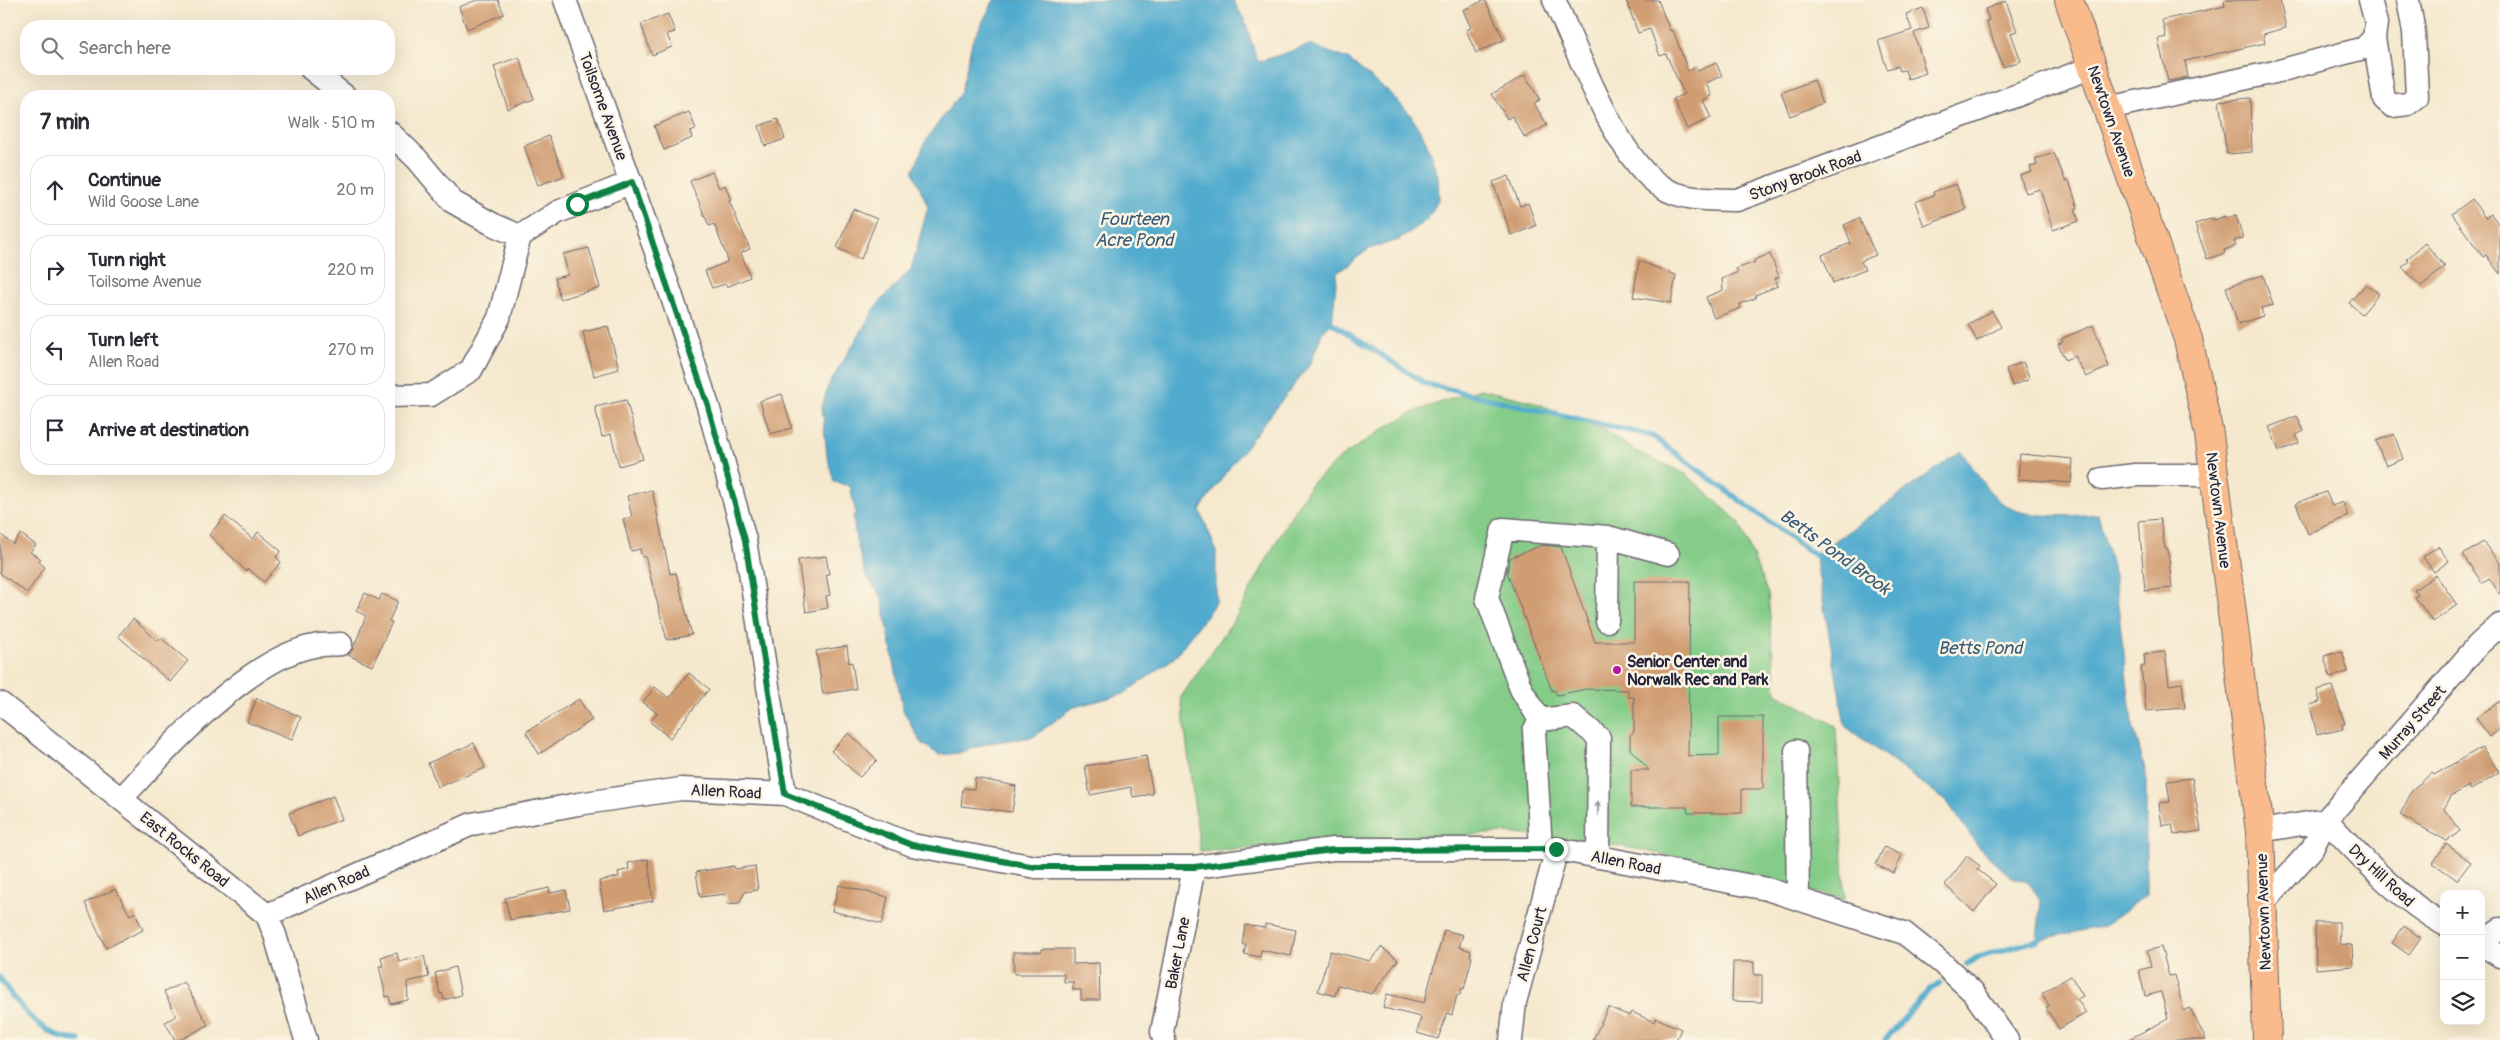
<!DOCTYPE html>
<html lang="en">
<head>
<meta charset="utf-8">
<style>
	body { margin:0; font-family:Pangolin,sans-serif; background:#f2f2f3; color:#2b2b33 }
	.controls { position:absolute; right:15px; bottom:15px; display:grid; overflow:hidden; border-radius:10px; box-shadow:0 5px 20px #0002 }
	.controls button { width:45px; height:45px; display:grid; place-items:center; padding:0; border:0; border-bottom:1px solid #e1e1e2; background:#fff; color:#2b2b33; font:25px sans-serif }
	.stop { position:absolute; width:15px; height:15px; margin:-11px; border:4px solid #0b8043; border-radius:50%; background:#fff }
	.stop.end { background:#0b8043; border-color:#fff; box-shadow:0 1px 5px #0008 }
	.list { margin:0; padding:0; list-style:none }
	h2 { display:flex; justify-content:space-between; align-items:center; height:65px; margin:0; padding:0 20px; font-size:21px }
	h2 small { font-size:16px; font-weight:400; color:#7c7c81 }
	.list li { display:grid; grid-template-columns:32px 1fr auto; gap:15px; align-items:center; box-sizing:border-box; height:70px; margin:0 10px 10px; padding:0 10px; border:1px solid #e1e1e2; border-radius:20px }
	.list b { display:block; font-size:19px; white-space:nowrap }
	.list p { margin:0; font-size:16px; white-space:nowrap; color:#7c7c81 }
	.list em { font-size:16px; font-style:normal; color:#7c7c81 }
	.icon { flex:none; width:28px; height:28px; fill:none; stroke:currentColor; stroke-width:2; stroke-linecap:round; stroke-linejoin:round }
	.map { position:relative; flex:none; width:2500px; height:1040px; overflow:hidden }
	.search { position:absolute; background:#fff; box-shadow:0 5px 20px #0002; left:20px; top:20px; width:375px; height:55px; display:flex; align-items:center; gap:12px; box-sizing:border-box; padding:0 18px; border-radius:20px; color:#7c7c81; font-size:19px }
	.panel { position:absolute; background:#fff; box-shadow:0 5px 20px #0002; left:20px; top:90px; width:375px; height:385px; border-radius:20px }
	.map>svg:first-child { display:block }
	.green { fill:#84cc88; stroke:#537762 }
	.water { fill:#51abce; stroke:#3a6684 }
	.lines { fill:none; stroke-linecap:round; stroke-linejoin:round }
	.stream { stroke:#51abce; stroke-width:5.5 }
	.building { fill:#d09d72 }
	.minor-casing { stroke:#6c676e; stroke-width:25 }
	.major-casing { stroke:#6c676e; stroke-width:30 }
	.minor { stroke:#fff; stroke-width:22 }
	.major { stroke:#fabb8c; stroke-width:28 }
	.oneway { fill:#9c9ca7 }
	.route { stroke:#0b8043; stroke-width:6 }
	.poi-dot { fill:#b5179e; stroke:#fcf5e5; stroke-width:2 }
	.labels { text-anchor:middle; stroke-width:5; stroke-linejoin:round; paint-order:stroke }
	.street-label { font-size:16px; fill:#22223b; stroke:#fcf5e5 }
	.poi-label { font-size:16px; font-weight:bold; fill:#22223b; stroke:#fcf5e5; text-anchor:start }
	.water-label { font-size:18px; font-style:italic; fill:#355976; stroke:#fcf5e5 }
</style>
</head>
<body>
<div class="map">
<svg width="2500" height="1040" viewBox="0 0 2500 1040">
	<rect width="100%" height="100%" fill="#fcf5e5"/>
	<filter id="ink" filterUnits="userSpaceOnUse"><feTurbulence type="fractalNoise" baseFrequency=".02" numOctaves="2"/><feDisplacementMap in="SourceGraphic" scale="10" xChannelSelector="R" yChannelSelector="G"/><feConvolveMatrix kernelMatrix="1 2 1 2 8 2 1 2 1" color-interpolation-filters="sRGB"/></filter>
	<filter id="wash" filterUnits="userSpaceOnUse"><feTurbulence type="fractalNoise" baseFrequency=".0096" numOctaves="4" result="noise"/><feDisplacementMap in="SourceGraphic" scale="20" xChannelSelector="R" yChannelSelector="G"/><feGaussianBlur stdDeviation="1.12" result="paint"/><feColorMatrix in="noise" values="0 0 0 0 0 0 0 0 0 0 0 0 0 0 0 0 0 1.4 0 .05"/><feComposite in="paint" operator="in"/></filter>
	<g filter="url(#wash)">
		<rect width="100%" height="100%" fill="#f5e8cd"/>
		<path class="green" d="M1480 389 1531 401 1602 429 1637 452 1686 474 1739 522 1768 594 1776 693 1836 726 1845 900 1687 859 1600 842 1503 833 1200 851 1181 697 1237 615 1287 522 1312 483 1343 456 1391 424 1416 411Z"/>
		<path class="water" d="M994 0H1233L1245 21 1258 62 1310 45 1348 59 1392 95 1410 114 1426 141 1438 176 1439 199 1427 220 1399 240 1369 249 1337 273 1332 323 1322 333 1311 363 1230 467 1200 510 1216 550V602L1174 658 1124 694 1074 707 1033 737 989 743 959 753 939 755 921 743 903 710 882 598 866 576 856 540 853 516 856 514 850 486 834 482 827 455 822 407 828 386 877 305 911 269 928 207 913 172 926 140 961 92 972 42Z
			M1961 451C1975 470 1990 499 2012 509 2032 518 2076 516 2098 514L2114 573 2132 721 2146 773V895L2104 926 2037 940 2041 901 2029 883 2010 876 1979 848 1948 803 1845 726 1815 555Z"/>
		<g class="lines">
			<path class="stream" d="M1332 323 1426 384 1652 436 1820 559
				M1967 964 1976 958 2037 940 2041 935
				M0 978C14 1000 32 1024 56 1035 62 1039 72 1039 79 1040
				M1885 1040 1930 989 1940 983"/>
		</g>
		<g id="blocks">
			<path class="building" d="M477 0H498L504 14 467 29 459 7Z
				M1485 0 1504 40 1476 53 1466 30 1471 28 1463 10Z
				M1626 0H1658L1670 31 1673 30 1688 71 1696 67 1698 71 1716 63 1722 76 1706 83 1712 96 1703 100 1711 118 1687 129 1673 99 1684 94 1666 54 1660 56 1650 29 1638 33Z
				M2224 0H2280L2286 28 2263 34 2265 43 2185 61 2188 77 2168 81 2158 39 2166 37 2162 20 2225 6Z
				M2006 1 2017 31 2011 33 2021 61 2003 67 1986 21 1989 20 1985 9Z
				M1923 8 1929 28 1914 33 1926 73 1908 79 1905 70 1900 71 1898 66 1887 69 1878 41 1912 30 1906 14Z
				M668 14 675 32 667 34 672 47 652 55 641 24Z
				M519 57 534 99 508 109 494 66Z
				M1525 75 1540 100 1534 103 1547 125 1525 138 1512 116 1507 119 1492 94Z
				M1814 80 1823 103 1790 116 1781 93Z
				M2250 98 2252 152 2227 154 2219 101Z
				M689 112 696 129 690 131 692 138 664 150 654 126Z
				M778 119 785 139 765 146 759 126Z
				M549 136 564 176 538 185 524 146Z
				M2054 153 2066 182 2069 181 2078 208 2075 209 2079 221 2053 230 2040 189 2026 193 2020 176 2032 172 2030 167 2037 165 2035 159Z
				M712 172 719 188 725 185 731 200 729 201 750 249 741 253 750 277 727 287 726 284 712 288 705 271 727 262V257L714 224 709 226 690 181Z
				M1509 176 1520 206 1528 203 1536 226 1511 235 1493 182Z
				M1956 184 1966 210 1924 226 1915 202 1934 195 1933 192Z
				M2472 199 2485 218 2491 214 2500 226V274L2486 255 2483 257 2452 214Z
				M853 209 877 219 861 259 837 248Z
				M2236 215 2243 238 2234 241 2236 246 2224 250 2225 253 2207 259 2195 224 2213 218 2214 220 2225 216 2226 219Z
				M1859 218 1876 255 1861 261 1865 270 1833 283 1822 255 1851 243 1844 225Z
				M2425 243 2445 267 2421 286 2402 267 2409 261 2407 259Z
				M589 248 600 288 560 299 555 278 568 275 563 254Z
				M1770 254 1779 277 1775 278 1778 286 1755 295 1756 298 1740 304 1741 308 1714 318 1706 297 1723 290 1722 279 1738 272 1736 269 1755 262 1754 260Z
				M1639 261 1676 275 1671 303 1633 297Z
				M2263 275 2273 305 2261 308 2263 316 2238 324 2226 287Z
				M2366 284 2379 294 2362 314 2349 303Z
				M1992 311 2001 327 1977 341 1968 324Z
				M2093 325 2109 367 2086 377 2074 356 2065 360 2058 344 2063 342 2061 339Z
				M608 326 619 369 594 376 583 332Z
				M2023 362 2030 379 2012 386 2006 369Z
				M782 394 792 428 770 434 760 401Z
				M626 400 643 459 619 466 611 434 602 437 595 407Z
				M2297 416 2304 431 2296 435 2299 443 2279 451 2269 427Z
				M2394 434 2403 459 2386 466 2376 441Z
				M2020 454 2073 459 2071 483 2018 479Z
				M652 490 670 574 676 573 692 635 667 640 645 556 642 557 640 549 631 551 623 519 632 517 627 496Z
				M2326 492 2332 506 2343 502 2348 516 2308 534 2296 503Z
				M225 516 253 539 258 532 281 551 276 557 281 562 264 582 248 569 246 571 209 535Z
				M2160 519 2165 549H2168L2172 588 2145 591 2139 521Z
				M0 534 13 544 21 534 36 545 30 552 41 559 39 562 45 567 27 593 0 573Z
				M2483 542 2500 563V594L2489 578 2482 583 2463 555Z
				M1542 545 1561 547 1595 642H1634V581H1690L1688 756 1719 755V717H1763V789H1742V813H1688L1687 807H1631V770H1649L1630 749V735L1634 732V697H1628V690L1586 689 1557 695 1554 690 1552 691 1507 572 1510 558Z
				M2438 546 2449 561 2434 572 2423 557Z
				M826 556 829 574H826L830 595 826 596 828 608 806 612 798 560Z
				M2436 575 2457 605 2433 622 2415 597 2418 595 2414 590Z
				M365 593 379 600 382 594 398 601 389 621 392 622 372 666 348 655 353 649 366 616 356 611Z
				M133 619 158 641 161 638 188 661 170 682 118 636Z
				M847 646 849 663 852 662 856 689 823 694 816 651Z
				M2342 651 2348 672 2330 677 2324 656Z
				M2165 652 2169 685 2182 683 2185 708 2146 711 2141 667 2145 666 2144 654Z
				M689 673 709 689 670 738 650 722 657 713 643 702 655 687 669 698Z
				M2332 686 2345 724H2342L2343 729 2317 735 2310 705 2320 702 2317 690Z
				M257 698 301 717 292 740 247 722Z
				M579 699 592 720 539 754 526 732Z
				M2500 701V729L2490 737 2476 718Z
				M849 733 877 760 860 777 831 751Z
				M474 743 485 768 438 787 428 763Z
				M2482 747 2499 772 2471 790 2469 786 2451 796 2444 809 2460 831 2447 841 2400 815 2413 789 2432 773 2434 775Z
				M1146 756 1153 794 1133 797 1131 787 1090 795 1085 766Z
				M975 778 1016 786 1012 812 961 806 963 788 974 789Z
				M2192 778 2201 831 2174 835 2172 824 2162 826 2159 803 2170 802 2167 781Z
				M333 796 342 819 298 836 289 813Z
				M2446 844 2471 862 2457 880 2433 863Z
				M1884 847 1902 855 1894 873 1876 865Z
				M1967 856 1980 866 1977 869 1996 884 1974 912 1945 885Z
				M648 859 653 901 604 910 599 881 619 877 618 872 629 869 628 863Z
				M734 866 735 869 755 866 758 890 745 892 739 903 727 904 726 894 700 897 696 872Z
				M839 885 888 897 882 924 832 911Z
				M549 888 550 893 566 890 570 909 510 920 505 898Z
				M115 889 130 915 135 912 143 930 106 948 85 903Z
				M2315 922H2339L2340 944 2352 945 2353 966 2316 969Z
				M1265 924 1296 930 1291 956 1261 950 1260 957 1244 954 1246 945 1242 944 1245 925 1265 928Z
				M2404 926 2421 938 2409 955 2392 943Z
				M1444 930 1463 935 1459 947 1471 951 1470 956 1472 957 1464 989 1462 988 1460 995H1457L1452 1015 1447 1013 1438 1039 1417 1033 1421 1017 1383 1008 1387 994 1424 1003Z
				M1381 947 1398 960 1372 994 1338 985 1335 996 1318 991 1330 951 1370 961Z
				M2161 947 2169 976 2174 975 2184 1011 2190 1008 2206 1040H2127L2168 1019 2161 992 2145 996 2139 970 2151 967 2147 951Z
				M1041 949H1073V964L1099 963 1100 1000H1081V990H1073V982H1064V974H1014L1013 952H1041Z
				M397 953 399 962 424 956 429 977 407 982 408 1000 391 1004 389 996 386 997 379 966H383L381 957Z
				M1733 962H1754V975H1762V1002L1732 1001Z
				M455 967 461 995 444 1000 442 993 440 994 435 973Z
				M2071 976 2083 996 2077 999 2086 1013 2059 1029 2046 1008 2049 1006 2042 993Z
				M184 982 208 1025 180 1040H175L165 1022 176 1016 164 992Z
				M1608 1007 1630 1016 1632 1012 1654 1022 1656 1018 1681 1029 1676 1040H1593Z"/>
		</g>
	</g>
	<g filter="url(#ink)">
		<use href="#blocks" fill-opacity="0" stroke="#6c676e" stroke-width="1"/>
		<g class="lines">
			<g class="minor-casing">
				<path id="minor" d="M565 0 669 288 708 406 745 540 785 794
					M1554 0C1578 50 1616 159 1662 187 1683 201 1713 199 1737 200L2093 67
					M2370 0 2376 23 2374 38 2384 99 2392 106 2408 104 2417 97 2414 32 2408 0
					M311 69 345 96
					M2108 108 2275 72 2364 48 2374 38
					M389 132 417 159 453 202 494 225 520 236
					M389 396 431 395 471 370 499 318 520 236 558 212 632 182
					M2102 479 2135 475H2215
					M1608 537 1668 554
					M0 703 267 915 275 935 306 1040
					M1540 720 1521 689 1487 598 1503 529 1608 537 1607 621
					M1796 751 1798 899
					M122 798C166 750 248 658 314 646 323 644 332 645 341 644
					M2260 831 2326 820 2478 645 2500 625
					M1541 849 1534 731 1540 720 1573 716 1599 738 1598 857
					M2262 904 2312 849 2326 820C2362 857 2398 899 2444 924
					M267 915 472 824 578 804 681 789 785 794 912 845 1036 867H1194L1333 849H1557L1767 889 1904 933 1943 964 1973 992 2007 1040
					M2481 942 2500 929
					M2481 944 2500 956
					M1164 1040 1162 1032 1194 867
					M1511 1040 1515 1002 1557 849"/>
			</g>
			<g class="major-casing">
				<path id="major" d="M2069 0 2188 339 2209 434 2260 831 2267 1040"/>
			</g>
			<use href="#minor" class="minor"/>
			<use href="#major" class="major"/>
		</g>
		<defs><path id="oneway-solid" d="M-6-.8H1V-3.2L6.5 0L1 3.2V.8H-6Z" transform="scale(1.25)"/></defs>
		<use class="oneway" href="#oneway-solid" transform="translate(1598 808) rotate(-90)"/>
	</g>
	<g class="lines" filter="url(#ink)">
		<path class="route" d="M577 204 632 182 708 406 745 540 785 794 912 845 1036 867H1194L1333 850 1556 849"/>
	</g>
	<circle class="poi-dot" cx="1617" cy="670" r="5"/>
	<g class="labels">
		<g class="street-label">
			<text transform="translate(604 106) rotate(70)" y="6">Toilsome Avenue</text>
			<text transform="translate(2112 121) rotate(71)" y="6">Newtown Avenue</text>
			<text transform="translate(1805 175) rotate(-20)" y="6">Stony Brook Road</text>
			<text transform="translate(2219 510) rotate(83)" y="6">Newtown Avenue</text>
			<text transform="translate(2412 722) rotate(-49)" y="6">Murray Street</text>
			<text transform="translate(726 791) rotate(3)" y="6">Allen Road</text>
			<text transform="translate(185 849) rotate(39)" y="6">East Rocks Road</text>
			<text transform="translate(1626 862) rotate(11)" y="6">Allen Road</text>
			<text transform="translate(2382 875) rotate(43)" y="6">Dry Hill Road</text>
			<text transform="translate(336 884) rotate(-24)" y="6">Allen Road</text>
			<text transform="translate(2263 912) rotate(-92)" y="6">Newtown Avenue</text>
			<text transform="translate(1531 944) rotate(-75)" y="6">Allen Court</text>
			<text transform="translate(1177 953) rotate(-79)" y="6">Baker Lane</text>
		</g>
		<g class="poi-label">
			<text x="1627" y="667">Senior Center and<tspan x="1627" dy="18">Norwalk Rec and Park</tspan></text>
		</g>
		<g class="water-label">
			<text x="1134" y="225">Fourteen<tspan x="1134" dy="21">Acre Pond</tspan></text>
			<text transform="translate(1835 552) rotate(36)" y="6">Betts Pond Brook</text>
			<text x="1980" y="654">Betts Pond</text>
		</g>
	</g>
</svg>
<div class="controls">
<button>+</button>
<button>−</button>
<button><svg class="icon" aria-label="layers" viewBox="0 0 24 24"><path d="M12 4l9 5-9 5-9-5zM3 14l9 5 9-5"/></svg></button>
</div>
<div class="stop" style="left:577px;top:204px"></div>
<div class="stop end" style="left:1556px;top:849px"></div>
<div class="search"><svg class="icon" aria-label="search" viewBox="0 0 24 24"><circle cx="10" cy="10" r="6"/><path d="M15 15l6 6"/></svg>Search here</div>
<section class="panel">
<h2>7 min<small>Walk · 510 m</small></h2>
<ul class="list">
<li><svg class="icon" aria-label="ahead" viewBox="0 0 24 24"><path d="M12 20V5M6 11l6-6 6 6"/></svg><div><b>Continue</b><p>Wild Goose Lane</p></div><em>20 m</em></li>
<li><svg class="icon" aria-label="right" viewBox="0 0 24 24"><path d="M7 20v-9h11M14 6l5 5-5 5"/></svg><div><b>Turn right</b><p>Toilsome Avenue</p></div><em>220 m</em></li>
<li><svg class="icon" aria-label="left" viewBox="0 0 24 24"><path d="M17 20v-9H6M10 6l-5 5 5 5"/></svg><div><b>Turn left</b><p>Allen Road</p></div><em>270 m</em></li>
<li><svg class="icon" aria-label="arrive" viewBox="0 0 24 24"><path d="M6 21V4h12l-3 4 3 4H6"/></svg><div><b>Arrive at destination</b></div></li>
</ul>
</section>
</div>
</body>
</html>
